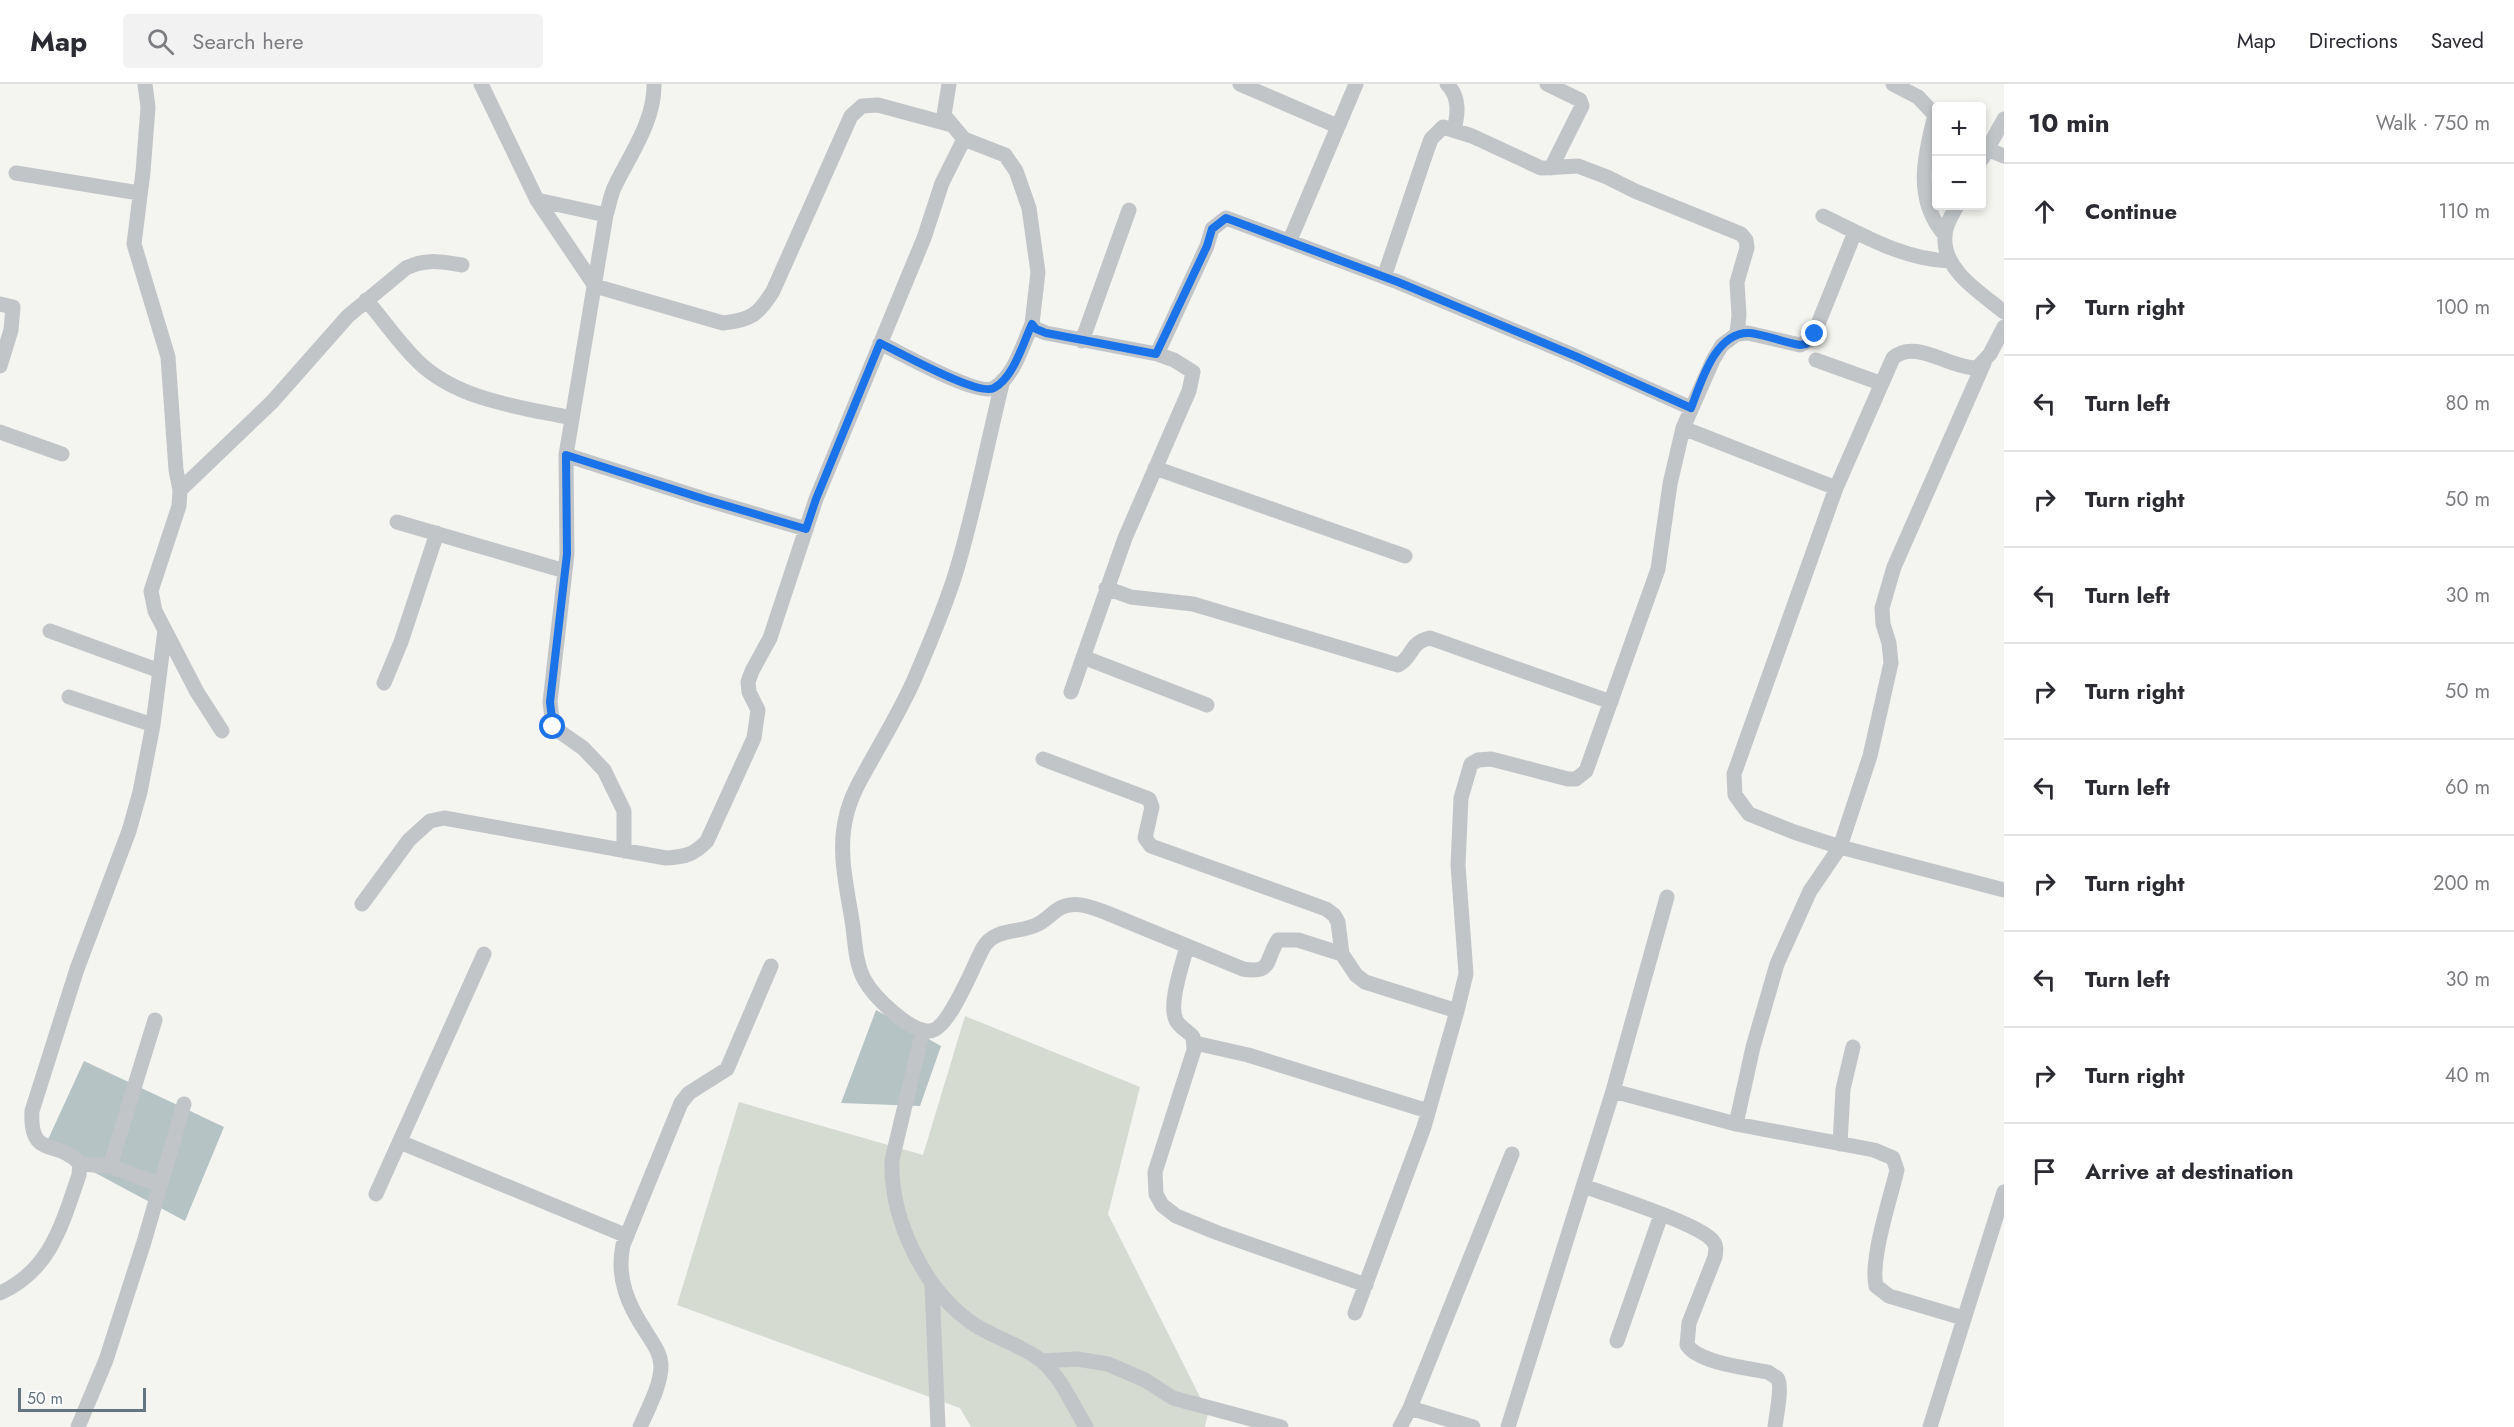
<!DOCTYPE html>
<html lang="en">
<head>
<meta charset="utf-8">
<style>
	body { margin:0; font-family:Jost,sans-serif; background:#f2f2f3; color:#2b2b33 }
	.controls { position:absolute; right:18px; top:18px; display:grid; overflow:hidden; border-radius:6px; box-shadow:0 3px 9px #0003 }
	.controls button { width:54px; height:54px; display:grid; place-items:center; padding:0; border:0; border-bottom:2px solid #e1e1e2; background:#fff; color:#2b2b33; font:30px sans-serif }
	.scale { position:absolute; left:18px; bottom:15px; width:128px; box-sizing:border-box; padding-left:6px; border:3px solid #647580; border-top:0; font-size:16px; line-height:21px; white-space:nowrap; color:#647580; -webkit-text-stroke:4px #fff; paint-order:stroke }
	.stop { position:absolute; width:18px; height:18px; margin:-14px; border:4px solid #1a73e8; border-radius:50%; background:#fff }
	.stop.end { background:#1a73e8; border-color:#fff; box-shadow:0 2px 6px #0008 }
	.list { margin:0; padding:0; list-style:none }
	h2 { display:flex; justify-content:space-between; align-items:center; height:78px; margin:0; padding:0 24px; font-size:26px }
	h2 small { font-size:20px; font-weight:400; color:#7c7c81 }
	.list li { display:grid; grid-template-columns:39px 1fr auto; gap:18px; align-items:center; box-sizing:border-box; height:96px; padding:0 24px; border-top:2px solid #e1e1e2 }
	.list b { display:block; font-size:22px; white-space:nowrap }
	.list em { font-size:20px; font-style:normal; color:#7c7c81 }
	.icon { flex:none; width:33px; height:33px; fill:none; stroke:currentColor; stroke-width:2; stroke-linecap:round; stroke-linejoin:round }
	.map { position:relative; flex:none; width:2004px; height:1343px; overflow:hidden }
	header { display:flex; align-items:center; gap:36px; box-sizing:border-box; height:84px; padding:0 30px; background:#fff; border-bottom:2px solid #e1e1e2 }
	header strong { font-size:28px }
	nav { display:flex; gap:33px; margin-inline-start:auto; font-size:21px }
	.search { width:420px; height:54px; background:#f2f2f3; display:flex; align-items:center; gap:15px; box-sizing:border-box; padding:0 21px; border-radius:6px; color:#7c7c81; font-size:22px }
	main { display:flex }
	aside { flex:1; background:#fff }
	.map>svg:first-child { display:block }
	.green { fill:#d5dbd1 }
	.water { fill:#b5c3c5 }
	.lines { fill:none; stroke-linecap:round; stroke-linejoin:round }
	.minor { stroke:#c2c5c8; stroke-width:15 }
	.route { stroke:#1a73e8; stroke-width:8 }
</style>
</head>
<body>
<header>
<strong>Map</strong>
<div class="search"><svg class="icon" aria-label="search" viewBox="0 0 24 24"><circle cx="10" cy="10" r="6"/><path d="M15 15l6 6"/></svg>Search here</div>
<nav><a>Map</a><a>Directions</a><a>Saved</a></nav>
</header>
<main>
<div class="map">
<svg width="2004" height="1343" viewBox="0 0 2004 1343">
	<rect width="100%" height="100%" fill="#f4f4f0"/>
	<path class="green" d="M965 932 1140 1003 1108 1130 1208 1329 1205 1343H971L960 1324 677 1221 739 1018 923 1071Z"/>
	<path class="water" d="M876 926 941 962 920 1022 841 1019Z
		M84 977 224 1043 185 1137 45 1062Z"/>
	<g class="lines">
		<path class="minor" d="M145 0 148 23 143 88 134 160 168 273 176 386 180 406 179 422 151 507 155 527 197 608 222 647
			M481 0 537 116 595 202 723 239C751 236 758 231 773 207L851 32 862 22 878 21 952 41
			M949 0 944 31 964 55 1005 71 1016 87 1029 124 1038 188 1032 240 1036 245 1046 249 1157 270 1174 276 1193 288 1189 307 1125 454 1071 608
			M1240 0 1337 42
			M1447 0C1460 13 1458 30 1454 46
			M1547 0 1580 16 1582 22 1551 84
			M1893 0 1918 13 1935 31C1924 73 1914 116 1945 151
			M1987 65 2004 72
			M1982 75 2004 35
			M16 89 139 109
			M537 116 606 131
			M1957 122C1952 131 1945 141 1945 152 1942 186 1981 209 2004 228
			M1823 132C1863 151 1904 176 1950 177
			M1290 156 1356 0
			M1384 193 1426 69 1431 55 1443 43 1472 52 1541 84 1578 82 1607 93 1635 107 1741 150 1746 156 1747 164 1737 198 1739 231 1737 250
			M366 216C385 237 402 264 424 283 464 317 521 323 571 334
			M0 220 13 223 11 246 0 282
			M2004 243 1990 270 1977 284C1949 284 1915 254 1893 274L1836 404 1734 690 1735 711 1749 730 1794 748 1840 763 2004 806
			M1082 257 1129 126
			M880 259C899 268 978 313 994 304 1014 293 1023 260 1032 240
			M1157 270 1207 162 1212 145 1226 134 1398 198 1575 272 1691 324
			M1816 276 1880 299
			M1003 296C987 360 975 425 956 488 945 524 929 561 914 596 902 623 886 650 871 677 861 695 850 713 846 733 837 769 848 808 853 843 855 860 856 880 864 895 873 912 909 948 930 947 949 946 974 880 983 864 995 843 1020 850 1038 840 1045 837 1051 830 1057 826 1073 815 1091 823 1107 829L1243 885C1273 890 1265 876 1278 856H1298L1342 870
			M1683 344 1836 404
			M0 348 62 370
			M566 371 704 415 806 445
			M1155 384 1405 472
			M180 406 272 318 348 232 406 184C425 174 442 178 462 181
			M397 438 565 487
			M1106 504 1131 513 1193 520 1398 581C1414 573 1408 559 1430 554L1611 618
			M50 547 160 587
			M1083 573 1207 621
			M384 599 401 558 437 449
			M69 613 153 641
			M1043 675 1149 715 1152 723 1145 754 1151 762 1326 825 1334 831 1338 838 1342 870 1356 891 1365 898 1457 927
			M624 767V727L604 686 583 664 553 643 550 618 567 470 566 371 606 131C609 122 610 113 614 104 629 72 655 37 654 0
			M362 820 409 756 430 737 444 734 666 774C684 773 694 771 707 757L754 654 758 626 749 608 748 598 752 587 770 554 816 415 924 154 942 99 964 55
			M1187 862C1183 879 1168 920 1176 936 1179 943 1188 947 1193 953L1194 966 1155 1088 1156 1110 1162 1121 1176 1132 1218 1149 1366 1201
			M923 946 892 1076C890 1136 925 1208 975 1241 997 1255 1024 1262 1043 1278 1062 1295 1073 1322 1086 1343
			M1195 959 1248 971 1428 1027
			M1613 1007 1736 1040 1874 1066 1893 1074 1897 1086C1890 1116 1870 1175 1876 1202L1889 1212 1963 1234
			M1736 1040 1753 963 1777 880 1810 807 1840 763 1870 672 1891 579 1889 559 1883 540 1882 524 1894 483 1984 279
			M400 1058 627 1152
			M1840 1060 1843 1005 1853 963
			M80 1080 110 1082 160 1101
			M110 1082 155 936
			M1584 1102C1610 1112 1697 1139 1712 1156 1717 1161 1716 1166 1715 1173L1689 1239 1687 1261C1699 1279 1747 1284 1768 1288 1769 1289 1776 1293 1777 1294 1783 1301 1776 1333 1775 1343
			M376 1110 484 870
			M932 1201 938 1343
			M0 1209C51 1186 62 1140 79 1091L80 1080C58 1054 29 1076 32 1027L77 885 129 747 140 708 153 641 165 546
			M1355 1229 1424 1043 1457 927 1466 890 1458 781 1461 714 1471 680 1478 676 1491 675 1568 695H1576L1586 687 1658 485 1670 400 1683 344 1713 276 1722 261 1737 250 1748 249 1800 261 1812 255 1855 148
			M1617 1257 1661 1131
			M1042 1277 1077 1275 1108 1280 1145 1296 1173 1314 1281 1343
			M1410 1324 1473 1343
			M78 1343 106 1276 144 1158 184 1020
			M640 1343C648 1325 661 1301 661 1282 661 1269 652 1258 646 1248 628 1221 616 1194 623 1161L681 1019 689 1009 727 985 771 882
			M1400 1343 1410 1324 1512 1070
			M1508 1343 1613 1007 1667 813
			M1930 1343 2004 1108"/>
	</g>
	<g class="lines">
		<path class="route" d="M553 643 550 618 567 470 566 371 704 415 806 445 816 415 880 259C899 268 978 313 994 304 1014 293 1023 259 1032 240L1036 245 1046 249 1156 270 1207 162 1212 145 1226 134 1398 198 1575 272 1691 324C1701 299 1715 247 1750 249 1766 251 1783 258 1800 261L1806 260 1815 250"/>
	</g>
</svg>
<div class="controls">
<button>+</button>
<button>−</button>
</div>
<div class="scale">50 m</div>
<div class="stop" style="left:553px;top:643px"></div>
<div class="stop end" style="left:1815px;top:250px"></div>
</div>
<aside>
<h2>10 min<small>Walk · 750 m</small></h2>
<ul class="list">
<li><svg class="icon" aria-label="ahead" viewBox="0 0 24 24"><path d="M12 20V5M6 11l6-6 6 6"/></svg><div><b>Continue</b></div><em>110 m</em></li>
<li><svg class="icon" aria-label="right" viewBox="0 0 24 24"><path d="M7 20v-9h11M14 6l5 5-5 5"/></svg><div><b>Turn right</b></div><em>100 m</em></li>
<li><svg class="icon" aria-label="left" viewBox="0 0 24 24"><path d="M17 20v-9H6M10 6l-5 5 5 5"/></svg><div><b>Turn left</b></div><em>80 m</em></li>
<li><svg class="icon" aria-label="right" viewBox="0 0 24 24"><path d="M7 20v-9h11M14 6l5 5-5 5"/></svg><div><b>Turn right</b></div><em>50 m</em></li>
<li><svg class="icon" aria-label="left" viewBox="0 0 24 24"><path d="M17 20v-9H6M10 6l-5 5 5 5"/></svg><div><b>Turn left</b></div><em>30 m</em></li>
<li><svg class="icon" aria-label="right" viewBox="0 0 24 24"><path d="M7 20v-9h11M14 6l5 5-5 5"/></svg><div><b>Turn right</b></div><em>50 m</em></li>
<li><svg class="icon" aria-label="left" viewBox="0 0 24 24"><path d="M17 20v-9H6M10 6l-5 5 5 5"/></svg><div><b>Turn left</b></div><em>60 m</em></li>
<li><svg class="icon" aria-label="right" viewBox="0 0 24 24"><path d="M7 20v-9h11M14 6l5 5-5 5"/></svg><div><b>Turn right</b></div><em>200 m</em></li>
<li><svg class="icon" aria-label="left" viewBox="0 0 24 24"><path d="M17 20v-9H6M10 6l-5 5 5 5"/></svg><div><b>Turn left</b></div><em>30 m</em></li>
<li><svg class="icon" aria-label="right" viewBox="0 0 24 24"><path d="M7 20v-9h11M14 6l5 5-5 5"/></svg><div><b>Turn right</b></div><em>40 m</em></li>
<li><svg class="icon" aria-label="arrive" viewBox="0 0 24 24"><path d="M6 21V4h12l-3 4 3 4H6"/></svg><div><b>Arrive at destination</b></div></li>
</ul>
</aside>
</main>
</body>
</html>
